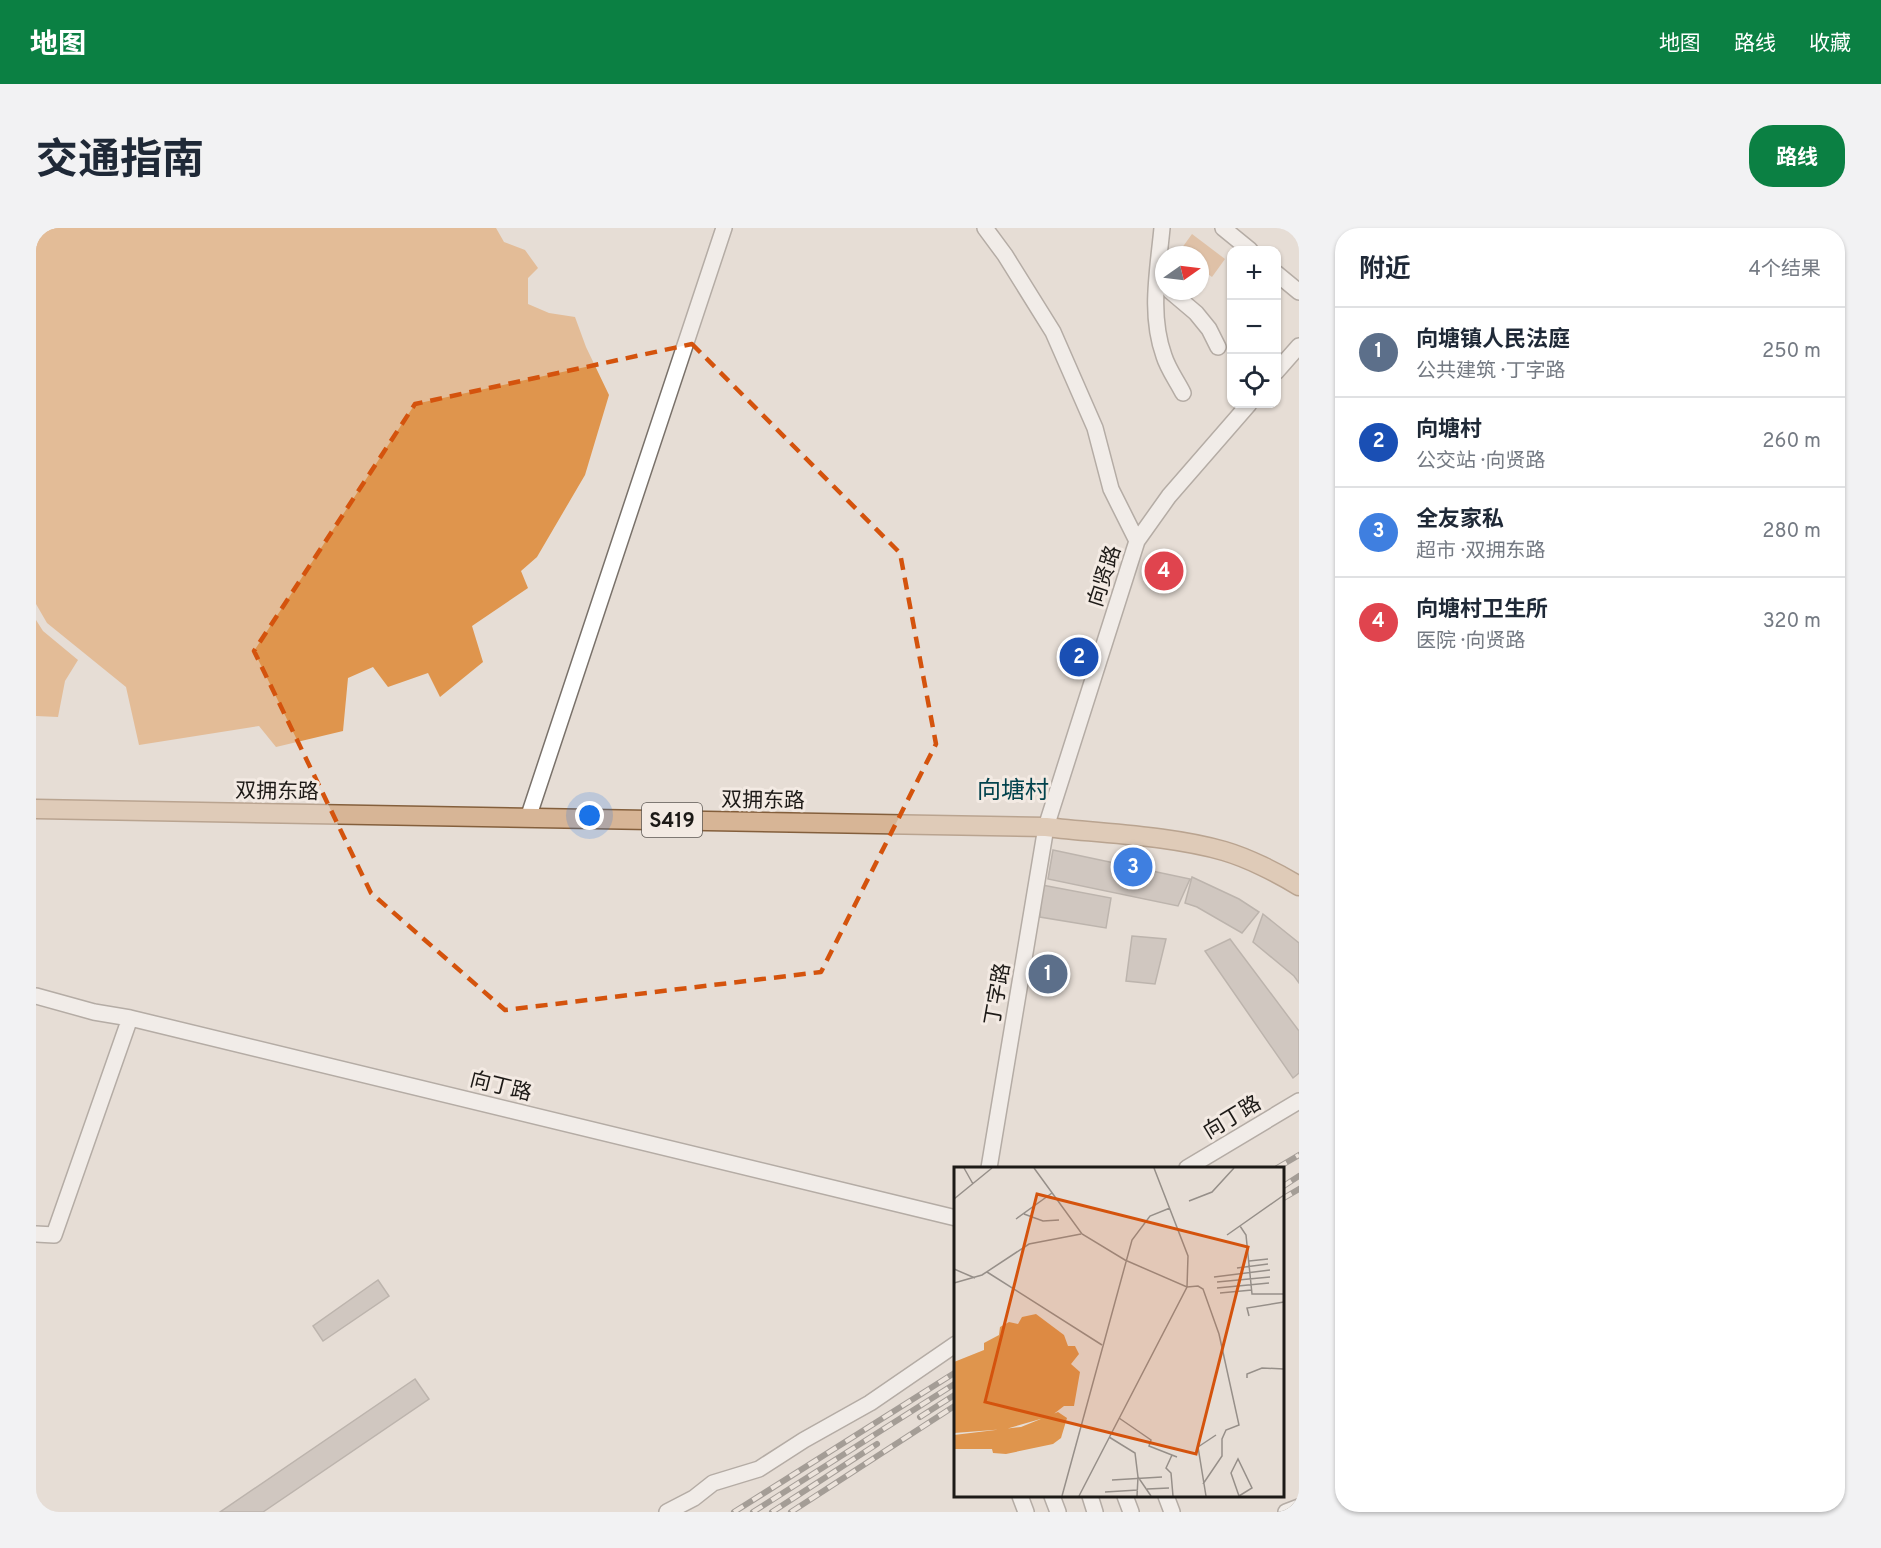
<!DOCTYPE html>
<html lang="zh">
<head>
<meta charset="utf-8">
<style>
	body { margin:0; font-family:Overpass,"Noto Sans SC",sans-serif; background:#f2f2f3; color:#1f2937 }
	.controls { position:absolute; right:18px; top:18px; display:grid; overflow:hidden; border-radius:12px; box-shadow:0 2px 4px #0004 }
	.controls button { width:54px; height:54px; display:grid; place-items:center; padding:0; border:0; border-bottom:2px solid #e0e1e3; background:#fff; color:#1f2937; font:30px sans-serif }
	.compass { position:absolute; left:1119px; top:18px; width:54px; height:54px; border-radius:50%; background:#fff; box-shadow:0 2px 4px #0004; rotate:76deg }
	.you { position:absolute; left:554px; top:588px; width:21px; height:21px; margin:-15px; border:4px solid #fff; border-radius:50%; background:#1a73e8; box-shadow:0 0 0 9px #1a73e833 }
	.badge { display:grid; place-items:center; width:39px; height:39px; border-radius:50%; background:#0b8043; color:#fff; font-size:20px; font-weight:700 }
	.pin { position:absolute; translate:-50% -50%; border:3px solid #fff; box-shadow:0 2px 6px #0006 }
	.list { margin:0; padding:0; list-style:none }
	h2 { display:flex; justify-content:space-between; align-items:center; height:78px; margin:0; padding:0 24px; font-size:26px }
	h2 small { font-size:20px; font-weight:400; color:#747a83 }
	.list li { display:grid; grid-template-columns:39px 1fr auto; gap:18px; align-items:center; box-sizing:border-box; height:90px; padding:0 24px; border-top:2px solid #e0e1e3 }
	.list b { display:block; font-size:22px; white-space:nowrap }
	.list p { margin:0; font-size:20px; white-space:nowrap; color:#747a83 }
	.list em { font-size:20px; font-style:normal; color:#747a83 }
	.icon { flex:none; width:33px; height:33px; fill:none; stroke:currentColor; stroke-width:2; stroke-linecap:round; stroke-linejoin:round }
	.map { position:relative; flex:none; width:1263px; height:1284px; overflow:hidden; border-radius:24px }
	header { display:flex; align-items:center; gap:36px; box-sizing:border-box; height:84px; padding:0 30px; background:#0b8043; color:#fff }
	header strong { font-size:28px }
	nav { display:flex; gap:33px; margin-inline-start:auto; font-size:21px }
	.intro { display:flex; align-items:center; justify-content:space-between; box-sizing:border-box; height:144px; padding:0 36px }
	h1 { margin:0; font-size:42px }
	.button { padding:15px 27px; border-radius:24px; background:#0b8043; color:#fff; font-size:21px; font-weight:700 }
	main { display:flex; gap:36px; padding:0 36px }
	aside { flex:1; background:#fff; border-radius:24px; box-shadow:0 2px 4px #0004 }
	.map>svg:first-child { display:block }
	.green { fill:#d8a16f }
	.water { fill:#df954d }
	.building { fill:#b7aea7; stroke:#8b837c; stroke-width:1.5 }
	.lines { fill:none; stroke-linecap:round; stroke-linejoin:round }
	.minor-casing { stroke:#79716a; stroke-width:18 }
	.major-casing { stroke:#845f3c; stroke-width:21 }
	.minor { stroke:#fff; stroke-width:15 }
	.major { stroke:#d7b596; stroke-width:18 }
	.rail-casing { stroke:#55504b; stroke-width:6 }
	.rail { stroke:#f3eae3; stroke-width:4; stroke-dasharray:11; stroke-linecap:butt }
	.marked { fill:none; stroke:#d4530d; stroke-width:4.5; stroke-dasharray:12 8; stroke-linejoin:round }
	.labels { text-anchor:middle; stroke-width:6; stroke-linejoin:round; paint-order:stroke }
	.shield { fill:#f3eae3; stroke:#5d5854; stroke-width:1.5 }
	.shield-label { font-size:20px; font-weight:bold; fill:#1d1a17 }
	.street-label { font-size:21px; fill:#1d1a17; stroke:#f3eae3 }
	.quarter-label { font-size:24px; fill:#03434d; stroke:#f3eae3 }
	.inset-road { fill:none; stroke:#968f89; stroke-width:1.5 }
	.view { fill:#d4530d; fill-opacity:0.15; stroke:#d4530d; stroke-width:3 }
	.inset-edge { fill:none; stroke:#1d1a17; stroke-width:3 }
</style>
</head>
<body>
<header>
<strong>地图</strong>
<nav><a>地图</a><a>路线</a><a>收藏</a></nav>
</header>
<div class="intro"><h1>交通指南</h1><a class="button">路线</a></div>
<main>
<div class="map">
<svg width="1263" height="1284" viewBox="0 0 1263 1284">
	<rect width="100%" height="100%" fill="#e6ddd5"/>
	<path class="green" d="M1156 6 1189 31 1176 49 1164 40V27H1147L1143 24Z"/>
	<path class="water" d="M0 0H460L468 14 489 22 502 40 492 50V76L513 85 539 89 550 119 573 167 549 247 501 329 485 343 492 360 436 398 447 434 404 469 392 445 352 459 337 439 312 450 307 503 240 519 223 498 103 517 90 459 11 395 0 376Z
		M0 392 7 403 42 432 29 453 22 489 0 488Z"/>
	<path class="building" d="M1017 622 1154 651 1142 678 1012 651Z
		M1156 649 1203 671 1223 684 1206 705 1161 679 1149 675Z
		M1006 657 1075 670 1070 700 1004 689Z
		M1227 686 1263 715V755L1258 748 1217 714Z
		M1096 708 1130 711 1119 756 1090 753Z
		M1194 711 1263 803V845L1257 850 1169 723Z
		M342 1052 353 1068 287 1113 277 1098Z
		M379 1151 393 1171 227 1284H184Z"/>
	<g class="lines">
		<g class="minor-casing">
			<path id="minor" d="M949 0 969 27 1017 104 1059 200 1075 261 1101 313
				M1126 0C1122 43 1113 86 1128 128 1132 141 1141 153 1147 165
				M1187 0 1214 22
				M1240 45 1263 64
				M1134 63 1160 85 1173 101 1182 119
				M1240 144 1263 118
				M492 590 688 0
				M0 768 58 784 94 790 920 990
				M953 940 1010 599 1101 313 1133 268 1213 176
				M1151 940 1263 873
				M0 1006 18 1007 94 790
				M984 1268 990 1284
				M1016 1268 1022 1284
				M1054 1268 1059 1284
				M1089 1268 1095 1284
				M1130 1268 1136 1284
				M631 1284 658 1270 677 1255 723 1241 768 1212 834 1175 920 1116
				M1250 1284 1263 1279"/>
		</g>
		<g class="major-casing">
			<path id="major" d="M0 581 1010 599C1069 606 1131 607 1188 623 1212 630 1242 645 1263 658"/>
		</g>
		<use href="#minor" class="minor"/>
		<use href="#major" class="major"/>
		<g class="rail-casing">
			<path id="rail" d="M1241 940 1263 927
				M1246 959 1263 948
				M1246 971 1263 961
				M884 1189 920 1166
				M698 1284 920 1144
				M717 1284 920 1155
				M736 1284 841 1216
				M755 1284 920 1177"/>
		</g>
		<use href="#rail" class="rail"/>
	</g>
	<path d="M0 0H1263V1284H0ZM656 116 864 325 900 516 785 744 469 782 335 665 218 423 379 176Z" fill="#e6ddd5" fill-opacity=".55" fill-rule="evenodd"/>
	<path class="marked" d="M656 116 864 325 900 516 785 744 469 782 335 665 218 423 379 176Z"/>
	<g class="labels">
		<rect class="shield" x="606" y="575" width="60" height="34" rx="4.5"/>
		<g class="shield-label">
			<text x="636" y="599">S419</text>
		</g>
		<g class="street-label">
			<text transform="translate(1068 348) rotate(-72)" y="7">向贤路</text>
			<text transform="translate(241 563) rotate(1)" y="7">双拥东路</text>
			<text transform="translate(727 572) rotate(1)" y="7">双拥东路</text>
			<text transform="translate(961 766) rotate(-80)" y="7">丁字路</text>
			<text transform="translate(465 858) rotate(14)" y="7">向丁路</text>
			<text transform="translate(1196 889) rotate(-31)" y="7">向丁路</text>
		</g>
		<g class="quarter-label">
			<text x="977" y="570">向塘村</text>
		</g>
	</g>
	<g transform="translate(918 939)">
		<rect width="330" height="330" fill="#e6ddd5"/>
		<path d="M82 147 110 168 114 179H121L125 187 117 197 126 205 120 239H110L97 249 52 262 0 266V195L30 183V176L45 168 46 160 55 155 64 157 68 150ZM104 245 113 251 107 271 99 277 52 287 39 286 38 282H0V268L67 260Z" fill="#df954d"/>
		<path class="inset-road" d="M10 1 19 17M80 1 128 67 171 93 233 120 244 119 249 122 265 167 285 258 272 263 268 272V289L249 317M0 32 38 1M235 34 258 25 280 1M70 47 89 54 105 53M62 52 98 26M286 59 292 68 298 127H330M273 68 330 28M295 94 314 92M283 101 314 97M0 102 21 111M33 105 148 178M260 110 316 103M263 115 316 110M0 116 28 108 75 77 127 67M263 121 315 116M266 126 298 123M295 149 293 141 330 135M293 211V207L308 201 330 202M165 251 197 273 195 279 223 290M155 270 181 286 184 310 197 329M218 288 212 301 217 306 219 329M158 313 208 310M193 322 215 321M151 325 184 323M108 329 178 73 196 49 216 41M125 329 233 120 234 89 200 1M183 329 184 310M252 329 244 280 262 268M285 329 277 306 284 292 298 321 285 329"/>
		<path class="view" d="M83 27 294 80 242 287 31 235Z"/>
		<rect width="330" height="330" class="inset-edge"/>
	</g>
</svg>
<div class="controls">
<button>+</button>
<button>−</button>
<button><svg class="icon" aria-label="locate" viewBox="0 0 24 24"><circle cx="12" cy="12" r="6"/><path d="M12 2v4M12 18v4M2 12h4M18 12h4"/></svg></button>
</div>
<svg class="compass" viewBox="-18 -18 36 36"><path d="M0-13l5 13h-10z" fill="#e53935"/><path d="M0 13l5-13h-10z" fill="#747a83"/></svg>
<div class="you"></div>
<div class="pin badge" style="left:1012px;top:746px;background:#5c6f8a">1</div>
<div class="pin badge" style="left:1043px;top:429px;background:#1a4fb4">2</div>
<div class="pin badge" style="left:1097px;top:639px;background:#3f7fe0">3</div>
<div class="pin badge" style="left:1128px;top:343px;background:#e0444e">4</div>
</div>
<aside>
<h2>附近<small>4个结果</small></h2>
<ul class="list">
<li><span class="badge" style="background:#5c6f8a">1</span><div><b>向塘镇人民法庭</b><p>公共建筑 · 丁字路</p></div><em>250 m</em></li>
<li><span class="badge" style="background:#1a4fb4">2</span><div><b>向塘村</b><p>公交站 · 向贤路</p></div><em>260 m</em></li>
<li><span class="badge" style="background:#3f7fe0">3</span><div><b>全友家私</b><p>超市 · 双拥东路</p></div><em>280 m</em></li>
<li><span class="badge" style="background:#e0444e">4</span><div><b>向塘村卫生所</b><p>医院 · 向贤路</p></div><em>320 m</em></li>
</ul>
</aside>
</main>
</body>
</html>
